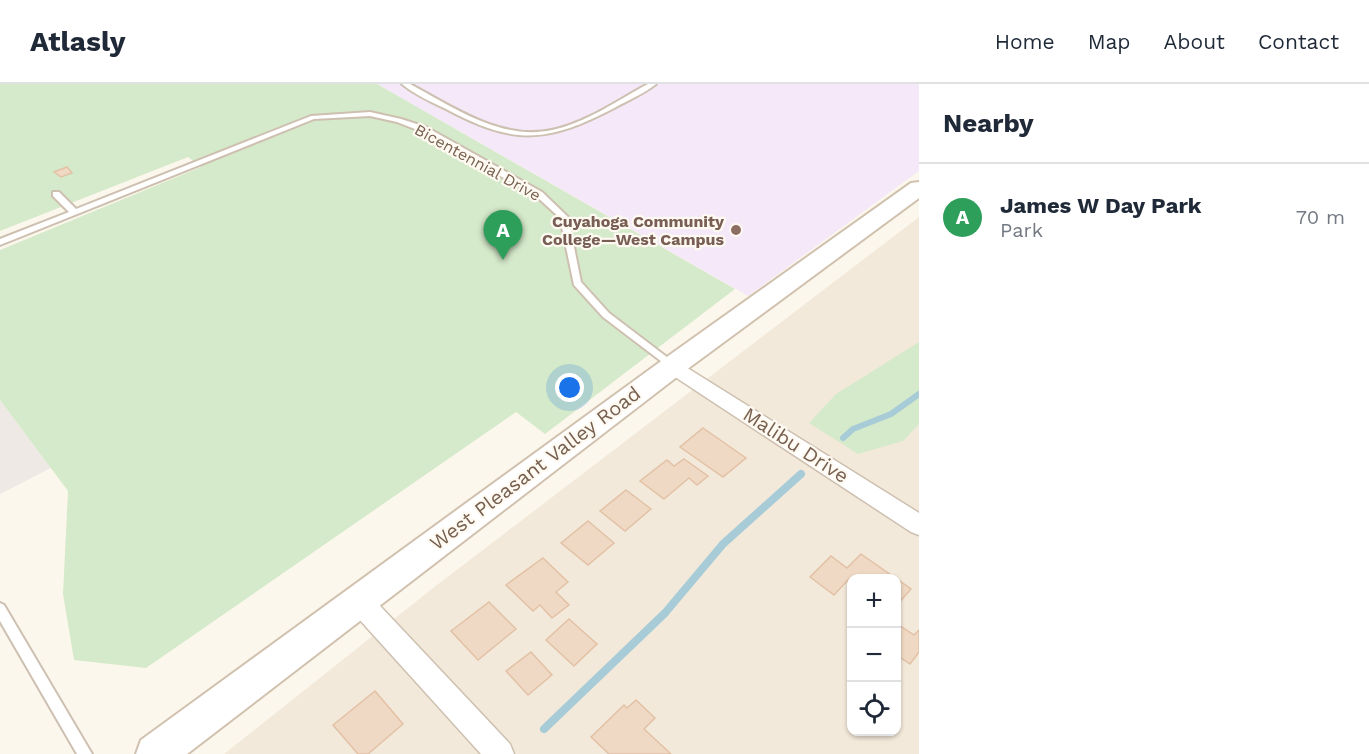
<!DOCTYPE html>
<html lang="en">
<head>
<meta charset="utf-8">
<style>
	body { margin:0; font-family:"Work Sans",sans-serif; background:#f2f2f3; color:#1f2937 }
	.controls { position:absolute; right:18px; bottom:18px; display:grid; overflow:hidden; border-radius:12px; box-shadow:0 2px 4px #0004 }
	.controls button { width:54px; height:54px; display:grid; place-items:center; padding:0; border:0; border-bottom:2px solid #e0e1e3; background:#fff; color:#1f2937; font:30px sans-serif }
	.you { position:absolute; left:570px; top:304px; width:21px; height:21px; margin:-15px; border:4px solid #fff; border-radius:50%; background:#1a73e8; box-shadow:0 0 0 9px #1a73e833 }
	.badge { display:grid; place-items:center; width:39px; height:39px; border-radius:50%; background:#755045; color:#fff; font-size:20px; font-weight:700 }
	.pin { position:absolute; translate:-50% -50px; filter:drop-shadow(0 2px 3px #0008) }
	.pin::after { content:''; position:absolute; top:32px; width:21px; height:18px; background:inherit; clip-path:polygon(0 0,100% 0,50% 100%) }
	.list { margin:0; padding:0; list-style:none }
	h2 { display:flex; justify-content:space-between; align-items:center; height:78px; margin:0; padding:0 24px; font-size:26px }
	h2 small { font-size:20px; font-weight:400; color:#747a83 }
	.list li { display:grid; grid-template-columns:39px 1fr auto; gap:18px; align-items:center; box-sizing:border-box; height:108px; padding:0 24px; border-top:2px solid #e0e1e3 }
	.list b { display:block; font-size:22px; white-space:nowrap }
	.list p { margin:0; font-size:20px; white-space:nowrap; color:#747a83 }
	.list em { font-size:20px; font-style:normal; color:#747a83 }
	.icon { flex:none; width:33px; height:33px; fill:none; stroke:currentColor; stroke-width:2; stroke-linecap:round; stroke-linejoin:round }
	.map { position:relative; flex:none; width:919px; height:670px; overflow:hidden }
	header { display:flex; align-items:center; gap:36px; box-sizing:border-box; height:84px; padding:0 30px; background:#fff; border-bottom:2px solid #e0e1e3 }
	header strong { font-size:28px }
	nav { display:flex; gap:33px; margin-inline-start:auto; font-size:21px }
	main { display:flex }
	aside { flex:1; background:#fff }
	.map>svg:first-child { display:block }
	.residential { fill:#f3e9da; fill-rule:evenodd }
	.industrial { fill:#eee9e4 }
	.education { fill:#f4e8f9 }
	.green { fill:#d5eaca }
	.lines { fill:none; stroke-linecap:round; stroke-linejoin:round }
	.stream-far1 { stroke:#a7ccd7; stroke-width:6 }
	.stream { stroke:#a7ccd7; stroke-width:8 }
	.building { fill:#f0d9c4; stroke:#e2c1a5; stroke-width:1.5 }
	.lane-casing { stroke:#cec0b1; stroke-width:4 }
	.street-casing { stroke:#cec0b1; stroke-width:3 }
	.secondary-casing { stroke:#d1c1af; stroke-width:4 }
	.lane { fill:#fff; fill-rule:evenodd }
	.street { fill:#fff; fill-rule:evenodd }
	.secondary { fill:#fff; fill-rule:evenodd }
	.education-dot { fill:#8d6e63; stroke:#fefaf2; stroke-width:2 }
	.labels { text-anchor:middle; stroke-width:4.5; stroke-linejoin:round; paint-order:stroke }
	.far-street-label { font-size:16px; fill:#77604f; stroke:#fefaf2 }
	.far-education-label { font-size:16px; font-weight:bold; fill:#785e54; stroke:#fefaf2; text-anchor:end }
	.street-label { font-size:20px; fill:#77604f; stroke:#fefaf2 }
</style>
</head>
<body>
<header>
<strong>Atlasly</strong>
<nav><a>Home</a><a>Map</a><a>About</a><a>Contact</a></nav>
</header>
<main>
<div class="map">
<svg width="919" height="670" viewBox="0 0 919 670">
	<rect width="100%" height="100%" fill="#fcf7ec"/>
	<path class="residential" d="M919 133V670H224L433 504ZM852 494H896V648H852Z"/>
	<path class="industrial" d="M0 316 51 384 0 410Z"/>
	<path class="education" d="M377 0H919V87L748 212Z"/>
	<path class="green" d="M0 0H377L735 205 545 350 516 328 146 584 74 576 63 510 68 407 0 316V166L201 83 188 73 0 147Z
		M919 258V340L903 357 858 370 809 339 836 310Z"/>
	<g class="lines">
		<path class="stream-far1" d="M843 354 853 345 891 330 919 310"/>
		<path class="stream" d="M544 645 665 529 723 460 801 390"/>
	</g>
	<path class="building" d="M67 83 72 89 61 93 54 88Z
		M703 344 746 374 723 393 680 363Z
		M684 375 708 392 697 401 689 394 664 415 640 397 667 376 674 382Z
		M626 406 651 425 625 447 600 427Z
		M588 437 614 459 588 481 561 459Z
		M861 470 911 505 896 522V494L849 495 834 511 810 493 831 472 847 484Z
		M543 474 568 498 556 508 569 521 552 534 540 521 533 527 506 501Z
		M489 518 516 545 478 576 451 547Z
		M569 535 597 560 574 582 546 556Z
		M896 539 914 551 919 546V568L910 580 901 574 896 580Z
		M531 568 552 591 528 611 506 587Z
		M375 607 403 640 368 670H358L333 641Z
		M636 616 655 634 644 645 671 670H609L591 653 624 621 627 624Z"/>
	<g class="lines">
		<g class="lane-casing">
			<path id="lane" d="M402 0H410C453 23 501 57 552 46 586 39 618 16 648 0H656C645 9 629 16 616 23 548 59 515 62 446 25 431 18 414 10 402 0Z
				M370 28 401 35 426 43 542 108 568 133 581 198 609 229 676 280 678 282 676 284H670L603 233 574 201 560 134 536 112 420 47 397 38 370 32 314 35 0 161V155L69 128 53 112V108H59L76 125 311 32Z
				M0 519 4 521 92 670H77L0 537Z"/>
		</g>
		<g class="street-casing">
			<path id="street" d="M673 275 919 429V451L911 448 666 287 663 282 666 277Z
				M358 505 367 508 510 660 514 670H481L349 524 345 516 349 508Z"/>
		</g>
		<g class="secondary-casing">
			<path id="secondary" d="M919 98V114L682 289 187 670H136L141 656 664 275 911 99Z"/>
		</g>
		<use href="#lane" class="lane"/>
		<use href="#street" class="street"/>
		<use href="#secondary" class="secondary"/>
	</g>
	<circle class="education-dot" cx="736" cy="146" r="6"/>
	<g class="labels">
		<g class="far-street-label">
			<text transform="translate(478 78) rotate(29)" y="6">Bicentennial Drive</text>
		</g>
		<g class="far-education-label">
			<text x="724" y="143">Cuyahoga Community<tspan x="724" dy="18">College—West Campus</tspan></text>
		</g>
		<g class="street-label">
			<text transform="translate(796 361) rotate(33)" y="7">Malibu Drive</text>
			<text transform="translate(535 384) rotate(-37)" y="7">West Pleasant Valley Road</text>
		</g>
	</g>
</svg>
<div class="controls">
<button>+</button>
<button>−</button>
<button><svg class="icon" aria-label="locate" viewBox="0 0 24 24"><circle cx="12" cy="12" r="6"/><path d="M12 2v4M12 18v4M2 12h4M18 12h4"/></svg></button>
</div>
<div class="you"></div>
<div class="pin badge" style="left:503px;top:176px;background:#2e9e5b">A</div>
</div>
<aside>
<h2>Nearby<small></small></h2>
<ul class="list">
<li><span class="badge" style="background:#2e9e5b">A</span><div><b>James W Day Park</b><p>Park</p></div><em>70 m</em></li>
</ul>
</aside>
</main>
</body>
</html>
